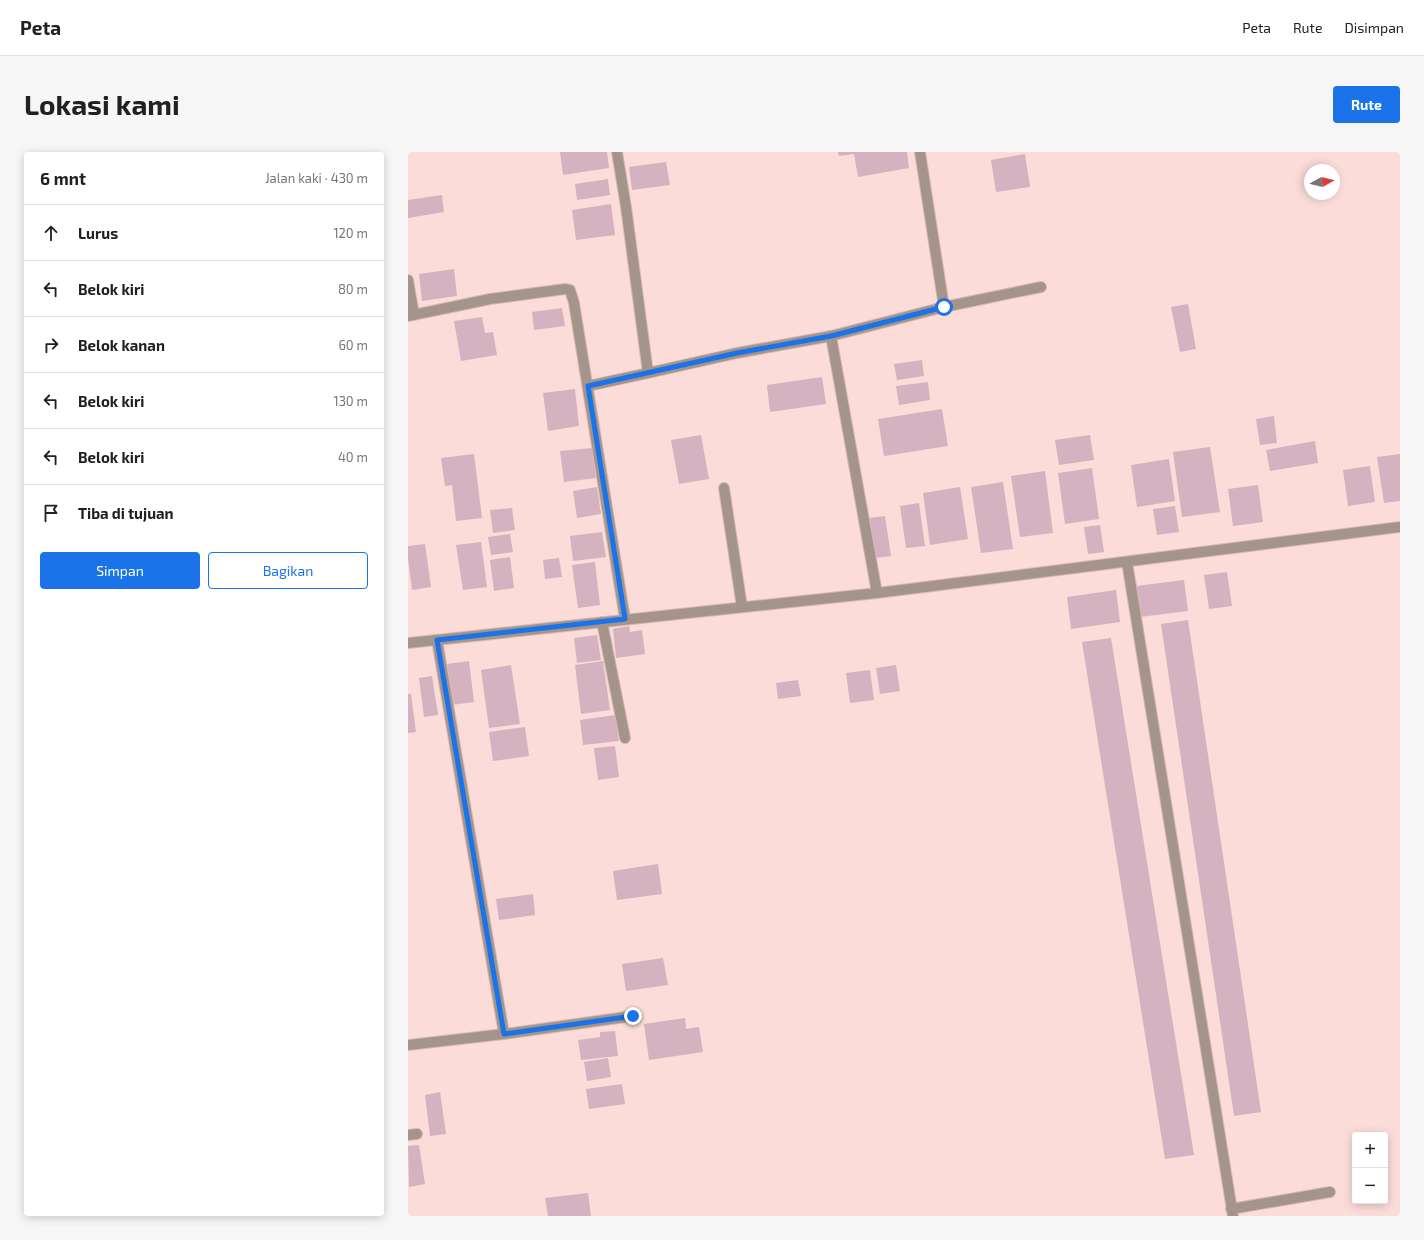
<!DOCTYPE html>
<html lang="id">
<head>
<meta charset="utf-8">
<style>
	body { margin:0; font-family:"Exo 2",sans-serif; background:#f6f6f6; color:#202124 }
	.controls { position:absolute; right:12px; bottom:12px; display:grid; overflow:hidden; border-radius:4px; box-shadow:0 2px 10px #0003 }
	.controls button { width:36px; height:36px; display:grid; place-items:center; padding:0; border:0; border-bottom:1px solid #e0e0e0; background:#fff; color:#202124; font:20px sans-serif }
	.compass { position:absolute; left:896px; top:12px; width:36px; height:36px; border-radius:50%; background:#fff; box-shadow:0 2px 10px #0003; rotate:82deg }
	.stop { position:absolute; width:12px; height:12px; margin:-9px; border:3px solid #1a73e8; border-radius:50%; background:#fff }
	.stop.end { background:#1a73e8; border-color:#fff; box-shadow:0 1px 4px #0008 }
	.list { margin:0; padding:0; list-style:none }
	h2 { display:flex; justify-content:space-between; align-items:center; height:52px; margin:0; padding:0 16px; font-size:17px }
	h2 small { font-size:13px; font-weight:400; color:#757577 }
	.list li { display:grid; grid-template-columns:26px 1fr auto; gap:12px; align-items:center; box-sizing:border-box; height:56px; padding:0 16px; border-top:1px solid #e0e0e0 }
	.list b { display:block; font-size:15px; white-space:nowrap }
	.list em { font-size:13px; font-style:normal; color:#757577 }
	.actions { display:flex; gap:8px; padding:12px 16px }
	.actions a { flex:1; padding:9px 0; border:1px solid #1a73e8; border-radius:4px; text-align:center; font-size:14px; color:#1a73e8 }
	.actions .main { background:#1a73e8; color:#fff }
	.icon { flex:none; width:22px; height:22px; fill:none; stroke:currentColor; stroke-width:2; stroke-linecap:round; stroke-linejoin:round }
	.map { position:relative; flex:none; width:992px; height:1064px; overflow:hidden; border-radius:4px }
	header { display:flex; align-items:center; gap:24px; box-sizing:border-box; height:56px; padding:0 20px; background:#fff; border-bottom:1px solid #e0e0e0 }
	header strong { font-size:19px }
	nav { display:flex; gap:22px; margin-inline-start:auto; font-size:14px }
	.intro { display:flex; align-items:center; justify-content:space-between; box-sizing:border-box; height:96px; padding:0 24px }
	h1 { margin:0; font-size:28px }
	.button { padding:10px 18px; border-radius:4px; background:#1a73e8; color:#fff; font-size:14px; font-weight:700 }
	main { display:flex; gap:24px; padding:0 24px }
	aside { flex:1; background:#fff; border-radius:4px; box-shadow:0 2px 10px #0003 }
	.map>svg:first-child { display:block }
	.building { fill:#d4b2bf }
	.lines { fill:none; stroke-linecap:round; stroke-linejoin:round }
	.service-casing { stroke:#d6bab7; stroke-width:12 }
	.minor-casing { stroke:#d6bab7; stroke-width:12 }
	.service { stroke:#a59489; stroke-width:10 }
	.minor { stroke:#a59489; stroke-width:10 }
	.route { stroke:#1a73e8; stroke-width:5 }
</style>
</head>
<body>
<header>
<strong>Peta</strong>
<nav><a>Peta</a><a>Rute</a><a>Disimpan</a></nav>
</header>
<div class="intro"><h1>Lokasi kami</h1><a class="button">Rute</a></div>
<main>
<aside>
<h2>6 mnt<small>Jalan kaki · 430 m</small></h2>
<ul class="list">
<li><svg class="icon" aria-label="ahead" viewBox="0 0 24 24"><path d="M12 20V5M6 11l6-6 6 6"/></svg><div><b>Lurus</b></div><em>120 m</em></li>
<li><svg class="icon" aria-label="left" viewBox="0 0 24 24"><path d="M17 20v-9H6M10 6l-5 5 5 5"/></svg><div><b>Belok kiri</b></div><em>80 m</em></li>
<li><svg class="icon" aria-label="right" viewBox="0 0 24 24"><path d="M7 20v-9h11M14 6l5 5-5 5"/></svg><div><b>Belok kanan</b></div><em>60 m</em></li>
<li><svg class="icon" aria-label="left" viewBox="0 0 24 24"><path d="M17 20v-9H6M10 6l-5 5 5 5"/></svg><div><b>Belok kiri</b></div><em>130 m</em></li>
<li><svg class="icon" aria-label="left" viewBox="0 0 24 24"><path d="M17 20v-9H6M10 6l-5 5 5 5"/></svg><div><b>Belok kiri</b></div><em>40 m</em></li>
<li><svg class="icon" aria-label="arrive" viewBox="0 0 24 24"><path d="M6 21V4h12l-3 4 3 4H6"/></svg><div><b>Tiba di tujuan</b></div></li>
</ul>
<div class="actions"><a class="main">Simpan</a><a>Bagikan</a></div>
</aside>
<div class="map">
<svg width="992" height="1064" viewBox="0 0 992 1064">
	<rect width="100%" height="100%" fill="#fbdcd9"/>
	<path class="building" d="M152 0H199L201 16 155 23Z
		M430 0H499L501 16 450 25 446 2 431 4Z
		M617 2 622 35 588 40 583 8Z
		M258 10 262 33 224 38 221 15Z
		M200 27 202 43 169 48 167 32Z
		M34 43 36 60 0 66V48Z
		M203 52 207 83 168 88 164 58Z
		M46 117 49 144 14 149 11 122Z
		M780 152 788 197 772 200 763 155Z
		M154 156 157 174 126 178 124 160Z
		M74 165 77 181 85 180 89 203 53 209 46 169Z
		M514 208 516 224 489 228 486 212Z
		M414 225 418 252 362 260 359 233Z
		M520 230 522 248 491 253 488 234Z
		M167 237 171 274 140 279 135 241Z
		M534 257 540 294 476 304 470 267Z
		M866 264 869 291 852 293 848 267Z
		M293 283 301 327 271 332 263 288Z
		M682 283 686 308 651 313 647 288Z
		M907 289 910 311 862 319 858 298Z
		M802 295 812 360 774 365 765 300Z
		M184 296 188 326 156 330 152 299Z
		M66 302 74 366 48 369 44 333 37 334 33 306Z
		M992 302V349L976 351 969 305Z
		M761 307 767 349 729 355 723 313Z
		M962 314 967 350 940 354 935 318Z
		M684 316 691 367 657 372 650 321Z
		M637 319 645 381 612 385 603 324Z
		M595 330 605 397 573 401 563 335Z
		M850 333 855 370 825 374 820 337Z
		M189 335 193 362 169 366 165 339Z
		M552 335 560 387 522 393 515 341Z
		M511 351 517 394 498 396 492 354Z
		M767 354 771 380 749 383 745 357Z
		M104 356 107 378 85 381 82 358Z
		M477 364 483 404 467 406 461 366Z
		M692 373 696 400 680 402 676 375Z
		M194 380 198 405 165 409 162 384Z
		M102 382 105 400 83 403 80 385Z
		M73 390 79 435 55 438 48 393Z
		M17 392 23 435 4 438 0 406V394Z
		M102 405 106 436 86 439 82 408Z
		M151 406 154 425 137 427 135 408Z
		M187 410 192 453 170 456 164 413Z
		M819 420 824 454 801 457 796 423Z
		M776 428 780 459 732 465 728 434Z
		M708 438 712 470 663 477 659 445Z
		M780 468 853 960 826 964 753 472Z
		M221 474 222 480 234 478 237 502 208 506 205 477Z
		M189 483 193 508 169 511 166 486Z
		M703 486 786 1003 757 1007 674 490Z
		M61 509 66 550 44 553 39 512Z
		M195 509 202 558 173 562 167 513Z
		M103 513 112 572 81 576 73 518Z
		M488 513 492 539 472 542 468 516Z
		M462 518 466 548 442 551 438 521Z
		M24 524 30 563 16 565 11 526Z
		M390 528 393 544 370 547 368 531Z
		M0 542H3L8 580 0 581Z
		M207 563 211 589 175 593 172 568Z
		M117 575 121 604 85 609 81 580Z
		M207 594 211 625 190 628 186 596Z
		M250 712 254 742 209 748 205 719Z
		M125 742 127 763 91 768 88 747Z
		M255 806 260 833 218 839 214 812Z
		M277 866 278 877 291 875 295 900 241 908 236 872Z
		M207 879 210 904 173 908 170 888 192 885V880Z
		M200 906 203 925 179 929 176 910Z
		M214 932 217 952 181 957 178 937Z
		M32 940 38 982 22 984 17 943Z
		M11 993 17 1032 1 1035 0 994Z
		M180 1041 183 1064H140L137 1046Z"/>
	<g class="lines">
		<g class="service-casing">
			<path id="service" d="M316 336 334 455
				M0 983 9 982"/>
		</g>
		<g class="minor-casing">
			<path id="minor" d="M512 0 536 155
				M0 128 6 163
				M0 164 82 147 157 137 162 138 166 151 217 467
				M423 184 469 441
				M240 221 329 201 423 184 536 155 633 135
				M180 234 240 221 218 55 209 0
				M719 410 825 1064
				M194 470 217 586
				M29 488 96 882 225 864
				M0 491 469 441 992 375
				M0 893 96 882
				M823 1057 922 1040"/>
		</g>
		<use href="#service" class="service"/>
		<use href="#minor" class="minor"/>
	</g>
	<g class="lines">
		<path class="route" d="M225 864 96 882 29 488 217 467 180 234 329 201 423 184 536 155"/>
	</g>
</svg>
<div class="controls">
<button>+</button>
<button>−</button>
</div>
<svg class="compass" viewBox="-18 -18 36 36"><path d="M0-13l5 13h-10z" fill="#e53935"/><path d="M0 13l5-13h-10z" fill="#757577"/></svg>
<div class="stop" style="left:536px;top:155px"></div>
<div class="stop end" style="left:225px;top:864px"></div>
</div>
</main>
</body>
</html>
